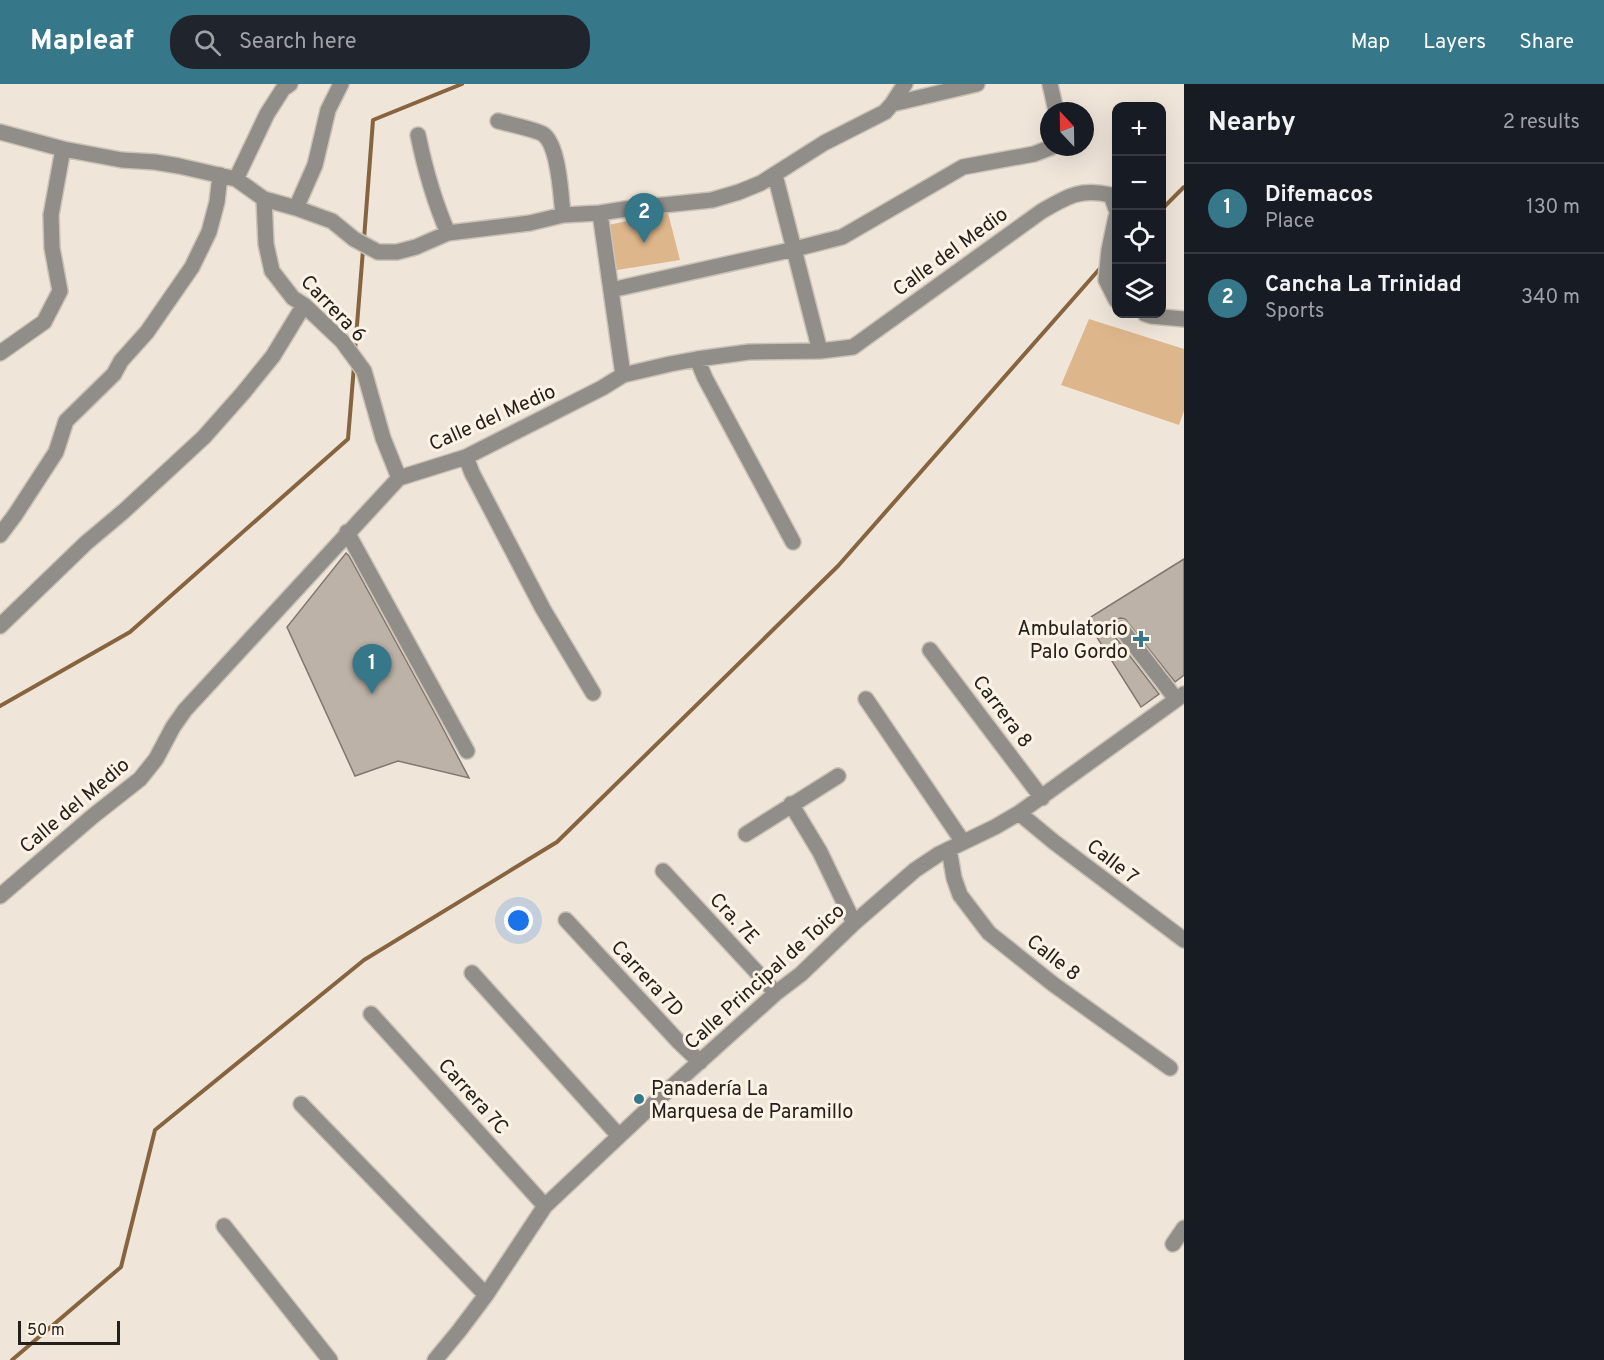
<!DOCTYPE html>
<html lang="en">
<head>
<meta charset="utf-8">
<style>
	body { margin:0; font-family:Overpass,sans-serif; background:#20242c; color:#f1f3f6 }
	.controls { position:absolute; right:18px; top:18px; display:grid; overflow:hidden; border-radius:12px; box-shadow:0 6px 24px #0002 }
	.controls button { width:54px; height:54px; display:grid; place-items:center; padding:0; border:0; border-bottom:2px solid #363941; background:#171b24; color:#f1f3f6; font:30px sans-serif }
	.compass { position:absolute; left:1040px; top:18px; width:54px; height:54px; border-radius:50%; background:#171b24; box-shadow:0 6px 24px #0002; rotate:338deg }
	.scale { position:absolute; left:18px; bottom:15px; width:102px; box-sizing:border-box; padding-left:6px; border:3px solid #24201b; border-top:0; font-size:16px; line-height:21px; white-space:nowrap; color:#24201b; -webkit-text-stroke:4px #fdf2e6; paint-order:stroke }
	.you { position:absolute; left:519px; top:837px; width:21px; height:21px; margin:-15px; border:4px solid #fff; border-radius:50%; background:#1a73e8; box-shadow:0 0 0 9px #1a73e833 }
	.badge { display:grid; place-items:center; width:39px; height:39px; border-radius:50%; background:#36778a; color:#fff; font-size:20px; font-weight:700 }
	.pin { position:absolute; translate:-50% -50px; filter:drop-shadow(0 2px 3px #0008) }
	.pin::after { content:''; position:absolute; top:32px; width:21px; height:18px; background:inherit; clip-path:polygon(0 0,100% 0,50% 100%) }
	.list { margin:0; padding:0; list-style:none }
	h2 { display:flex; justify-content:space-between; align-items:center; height:78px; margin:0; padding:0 24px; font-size:26px }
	h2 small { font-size:20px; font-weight:400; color:#9ea1a6 }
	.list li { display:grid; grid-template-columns:39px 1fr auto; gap:18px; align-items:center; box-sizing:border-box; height:90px; padding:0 24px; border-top:2px solid #363941 }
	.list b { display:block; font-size:22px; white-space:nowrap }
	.list p { margin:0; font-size:20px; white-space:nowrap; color:#9ea1a6 }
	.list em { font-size:20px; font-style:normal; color:#9ea1a6 }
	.icon { flex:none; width:33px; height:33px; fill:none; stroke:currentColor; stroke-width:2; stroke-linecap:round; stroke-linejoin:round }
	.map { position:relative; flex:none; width:1184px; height:1276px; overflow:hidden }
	header { display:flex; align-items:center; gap:36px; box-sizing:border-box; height:84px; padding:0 30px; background:#36778a; color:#fff }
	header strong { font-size:28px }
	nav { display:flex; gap:33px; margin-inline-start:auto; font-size:21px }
	.search { width:420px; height:54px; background:#20242c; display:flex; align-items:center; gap:15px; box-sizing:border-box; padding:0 21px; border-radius:24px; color:#9ea1a6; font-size:22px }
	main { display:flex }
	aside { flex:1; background:#171b24 }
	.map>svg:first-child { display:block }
	.green { fill:#deb68b }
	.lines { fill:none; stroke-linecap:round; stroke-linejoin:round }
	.stream { stroke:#85643f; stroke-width:4 }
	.building { fill:#bdb2a7; stroke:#81776d; stroke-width:1.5 }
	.minor-casing { stroke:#cbc2b7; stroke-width:18 }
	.minor { stroke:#918d88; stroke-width:15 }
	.poi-dot { fill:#36778a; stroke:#fdf2e6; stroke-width:2 }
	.labels { text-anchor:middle; stroke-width:6; stroke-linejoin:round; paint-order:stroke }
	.street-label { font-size:20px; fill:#24201b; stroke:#fdf2e6 }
	.poi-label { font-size:20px; fill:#24201b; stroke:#fdf2e6; text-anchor:end }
</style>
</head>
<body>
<header>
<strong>Mapleaf</strong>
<div class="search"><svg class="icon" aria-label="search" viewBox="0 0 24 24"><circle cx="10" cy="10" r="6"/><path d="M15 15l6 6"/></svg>Search here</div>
<nav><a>Map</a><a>Layers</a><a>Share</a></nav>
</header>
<main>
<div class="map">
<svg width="1184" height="1276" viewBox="0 0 1184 1276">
	<rect width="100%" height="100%" fill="#f0e5d9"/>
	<path class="green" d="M668 129 680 176 617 186 608 141Z
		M1089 235 1184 265V327L1179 341 1061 301Z"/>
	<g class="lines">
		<path class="stream" d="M1162 125 1184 103
			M364 155 373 36 462 0
			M355 266 363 166
			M0 622 130 548 348 355 354 282
			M12 1276 121 1183 155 1046 364 876 557 758 838 482 1103 181"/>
	</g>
	<path class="building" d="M346 469 349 472 438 635 469 694 398 677 355 692 287 543Z
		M1184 475V591L1175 598 1125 535 1120 534 1116 536 1112 541 1113 550 1159 610 1141 623 1086 536Z"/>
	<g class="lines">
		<g class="minor-casing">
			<path id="minor" d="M1050 0 1056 27
				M892 20 905 0
				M498 37C509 40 534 45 543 50 559 61 561 112 563 131
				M0 48 63 65 122 76 155 78 179 82 236 95 264 115 296 124 332 137 354 155 378 168H397L416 163 448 149 530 139 563 131 600 129 625 125 712 116 739 108 761 99 824 59 885 28 892 20 977 0
				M418 51C425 85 434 117 448 149
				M775 91 820 267
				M236 95 267 30 283 5 290 0
				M264 115 266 160 272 187 293 214 304 221 342 257 364 287 383 354 399 394
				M296 124 315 81 328 26 341 0
				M600 129 623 291
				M1116 133 1109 166 1106 196 1116 216
				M611 206 795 165 842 153 963 83 1034 70 1052 63
				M1145 230 1151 232 1184 235
				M0 269 44 238 60 207 52 164 51 131 63 65
				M697 275 705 294 793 458
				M466 373 472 389 543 525 593 609
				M347 448 467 667
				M0 451 15 431 56 368 66 337 114 290 121 277 147 248 192 183 209 148 217 118 220 91
				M0 542 86 459 124 427 204 353 243 309 273 272 304 221
				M1121 544 1176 615
				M930 566 1042 714
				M866 615 963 758
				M791 720 820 768 854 839
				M1019 729 1054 758 1184 856
				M746 750 838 692
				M949 765 954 794 960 811 989 849 1053 900 1170 984
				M663 787 776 909
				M0 812 93 732 140 695 156 675 173 643 185 626 399 394 466 373 602 304 623 291 670 280 697 275 749 268 820 267 853 263 1042 127C1068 112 1080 104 1111 111L1116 125
				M566 836 678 957 700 978
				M472 889 619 1052
				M371 930 545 1122
				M301 1020 486 1211
				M224 1142 330 1276
				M1173 1160 1184 1144
				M435 1276 459 1247 486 1211 545 1122 667 1007 776 909 801 890 854 839 915 786 939 770 995 743 1019 729 1184 610"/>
		</g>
		<use href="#minor" class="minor"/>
	</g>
	<g class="poi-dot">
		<path d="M1138 546h6v6h6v6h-6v6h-6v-6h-6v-6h6z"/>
		<circle cx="639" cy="1015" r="6"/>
	</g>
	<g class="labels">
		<g class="street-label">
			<text transform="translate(950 167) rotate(-36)" y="7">Calle del Medio</text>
			<text transform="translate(334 224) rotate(46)" y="7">Carrera 6</text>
			<text transform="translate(492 333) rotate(-24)" y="7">Calle del Medio</text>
			<text transform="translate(1003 627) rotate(53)" y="7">Carrera 8</text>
			<text transform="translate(74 721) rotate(-40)" y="7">Calle del Medio</text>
			<text transform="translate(1113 777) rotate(38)" y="7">Calle 7</text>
			<text transform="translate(735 834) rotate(47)" y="7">Cra. 7E</text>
			<text transform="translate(1054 873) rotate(38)" y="7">Calle 8</text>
			<text transform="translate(764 892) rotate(-42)" y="7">Calle Principal de Toico</text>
			<text transform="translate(648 894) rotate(47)" y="7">Carrera 7D</text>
			<text transform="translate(474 1012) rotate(48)" y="7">Carrera 7C</text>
		</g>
		<g class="poi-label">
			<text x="1128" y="551">Ambulatorio<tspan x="1128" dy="23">Palo Gordo</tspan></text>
			<text x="651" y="1011" text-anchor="start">Panadería La<tspan x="651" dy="23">Marquesa de Paramillo</tspan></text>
		</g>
	</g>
</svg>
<div class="controls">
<button>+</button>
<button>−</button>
<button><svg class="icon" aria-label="locate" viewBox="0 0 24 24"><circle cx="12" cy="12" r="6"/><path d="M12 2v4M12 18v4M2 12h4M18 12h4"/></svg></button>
<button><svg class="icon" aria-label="layers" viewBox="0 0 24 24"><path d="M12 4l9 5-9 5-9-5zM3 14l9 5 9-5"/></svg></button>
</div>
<svg class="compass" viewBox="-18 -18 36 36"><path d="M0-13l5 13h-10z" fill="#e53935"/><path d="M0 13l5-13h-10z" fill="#9ea1a6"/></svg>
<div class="scale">50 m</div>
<div class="you"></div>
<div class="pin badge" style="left:372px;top:610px">1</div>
<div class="pin badge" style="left:644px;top:159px">2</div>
</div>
<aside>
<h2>Nearby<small>2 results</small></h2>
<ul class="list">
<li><span class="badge">1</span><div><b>Difemacos</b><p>Place</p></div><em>130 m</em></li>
<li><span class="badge">2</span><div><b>Cancha La Trinidad</b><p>Sports</p></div><em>340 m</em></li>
</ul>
</aside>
</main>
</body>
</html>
